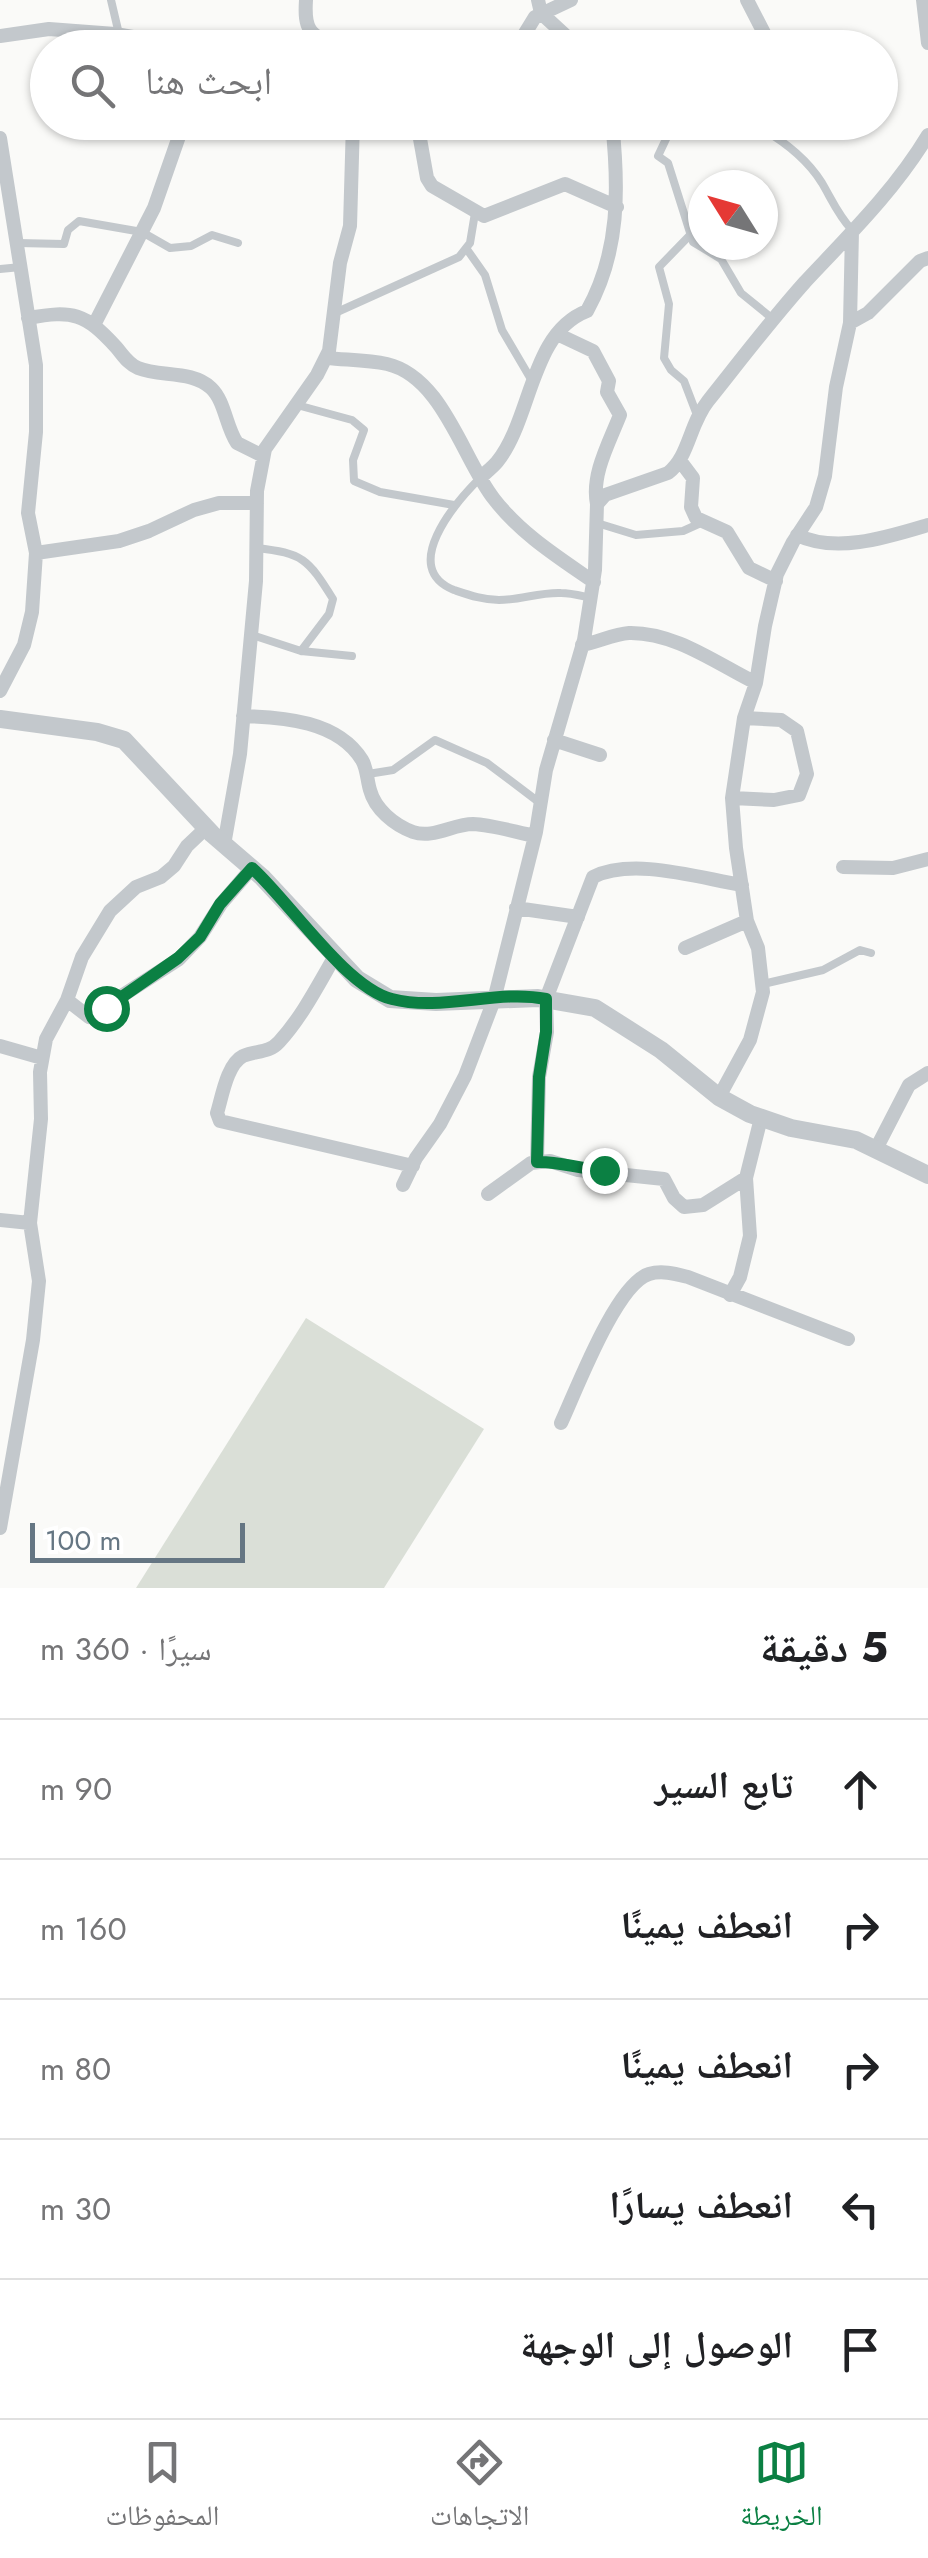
<!DOCTYPE html>
<html lang="ar">
<head>
<meta charset="utf-8">
<style>
	body { margin:0; font-family:Jost,"Noto Naskh Arabic",sans-serif; background:#f2f2f2; color:#202124; direction:rtl }
	.compass { position:absolute; left:688px; top:170px; width:90px; height:90px; border-radius:50%; background:#fff; box-shadow:0 2px 8px #0004; rotate:307deg }
	.scale { position:absolute; left:30px; bottom:25px; width:215px; box-sizing:border-box; padding-left:10px; border:5px solid #657683; border-top:0; font-size:28px; line-height:35px; white-space:nowrap; color:#657683; -webkit-text-stroke:8px #fff; paint-order:stroke }
	.stop { position:absolute; width:30px; height:30px; margin:-22px; border:8px solid #0b8043; border-radius:50%; background:#fff }
	.stop.end { background:#0b8043; border-color:#fff; box-shadow:0 2px 10px #0008 }
	.list { margin:0; padding:0; list-style:none }
	h2 { display:flex; justify-content:space-between; align-items:center; height:130px; margin:0; padding:0 40px; font-size:42px }
	h2 small { font-size:32px; font-weight:400; color:#757577 }
	.list li { display:grid; grid-template-columns:65px 1fr auto; gap:30px; align-items:center; box-sizing:border-box; height:140px; padding:0 40px; border-top:2px solid #e0e0e0 }
	.list b { display:block; font-size:38px; white-space:nowrap }
	.list em { font-size:32px; font-style:normal; color:#757577 }
	.icon { flex:none; width:55px; height:55px; fill:none; stroke:currentColor; stroke-width:2; stroke-linecap:round; stroke-linejoin:round }
	.map { position:relative; flex:none; width:928px; height:1588px; overflow:hidden; direction:ltr }
	.search { position:absolute; background:#fff; box-shadow:0 2px 8px #0004; left:30px; right:30px; top:30px; height:110px; display:flex; align-items:center; gap:25px; box-sizing:border-box; padding:0 35px; border-radius:55px; color:#757577; font-size:38px }
	.sheet { height:830px; background:#fff }
	nav { display:flex; justify-content:space-around; align-items:center; box-sizing:border-box; height:140px; border-top:2px solid #e0e0e0; background:#fff; font-size:28px; color:#757577 }
	nav a { display:grid; justify-items:center; gap:5px }
	nav .on { color:#0b8043 }
	.map>svg:first-child { display:block }
	.green { fill:#dadfd7 }
	.lines { fill:none; stroke-linecap:round; stroke-linejoin:round }
	.service { stroke:#c3c8cc; stroke-width:8 }
	.minor { stroke:#c3c8cc; stroke-width:14 }
	.tertiary { stroke:#c3c8cc; stroke-width:18 }
	.route { stroke:#0b8043; stroke-width:12 }
</style>
</head>
<body>
<div class="map">
<svg width="928" height="1588" viewBox="0 0 928 1588">
	<rect width="100%" height="100%" fill="#fafaf8"/>
	<path class="green" d="M306 1318 484 1429 384 1588H136Z"/>
	<g class="lines">
		<path class="service" d="M111 0 119 34
			M674 122 658 156 668 163 693 242 721 259 741 293 773 319
			M749 122C777 136 805 156 822 183 832 200 838 215 852 230
			M691 234 659 267 669 304 664 358 671 370 684 381 697 415
			M18 243 64 244 68 230 79 221 142 232 170 248 191 246 212 235 238 243
			M466 248 485 275 502 330 532 381
			M0 269 21 267
			M335 313 459 257 470 243 475 213
			M297 405 352 420 364 430 353 460 354 481 380 492 454 505
			M480 478C455 503 399 568 454 590 469 595 483 600 499 600 520 600 540 592 561 593 571 593 582 596 592 598
			M597 523 636 535 683 531 703 522
			M256 548C303 553 308 559 333 599L329 614 301 651
			M249 634 301 651 352 656
			M368 774 393 770 435 740 487 763 540 803
			M763 984 823 970 860 950 871 953"/>
		<path class="minor" d="M306 0C304 30 309 34 336 48
			M538 0 541 13 579 48
			M747 0 764 33 763 48
			M923 0 928 43
			M0 36 49 29 115 34 198 48
			M516 48 535 17 571 0
			M417 122 427 178 432 186 484 216 565 184 617 207
			M0 138 36 365V432L28 513 36 553 32 612 24 645 0 691
			M28 318C73 310 85 313 116 347 123 355 128 364 138 368 160 377 192 370 211 388 225 401 226 427 237 443L263 456
			M95 323 154 208 184 122
			M850 323 868 313 920 261 928 258
			M557 334 593 351 609 381 607 392 620 415C609 443 591 475 597 504
			M327 358C346 360 368 360 387 364 443 377 463 460 494 499 521 534 558 557 594 582
			M681 462 693 478 691 507 696 518 727 532 749 568 776 581
			M480 478C485 473 492 468 497 462 532 419 530 333 587 311 620 252 619 188 612 122
			M797 535C836 554 888 537 928 525
			M36 553 119 541 149 531 194 510 219 503H257
			M582 645C598 642 614 634 629 633 675 632 717 664 756 683
			M243 716C283 717 338 721 362 760 367 768 367 780 370 790 375 809 394 825 413 832 433 839 453 824 473 824 493 825 515 832 535 836
			M554 740 600 755
			M732 798 774 800 799 795 807 774 797 731 781 720 744 718
			M224 845 240 754 256 581 257 491 265 449 317 375 329 351 340 263 350 226 353 122
			M843 867 893 868 928 859
			M516 908 578 917
			M685 948 747 921
			M335 956C318 985 302 1017 279 1042 268 1054 256 1050 243 1056 227 1064 222 1097 217 1113L220 1121 413 1166
			M67 1000 89 1017 179 959 200 937 221 904 252 868
			M0 1046 42 1058
			M719 1097 750 1040 763 992 758 948 747 921 736 848 732 798 744 718 756 683 765 626 777 574 793 542 816 507 825 476 836 387 850 323 852 231
			M876 1149 909 1085 928 1073
			M537 1162 539 1077 547 1032 546 999 593 877C633 857 699 878 742 885
			M403 1185 416 1158 440 1124 465 1076 494 1000 536 832 546 770 584 640 595 570 597 504 605 495 668 473C689 457 689 425 708 401 740 361 771 320 805 282 849 235 895 190 928 135
			M488 1194 531 1163 550 1161 578 1170 664 1179 674 1198 684 1207 703 1205 746 1178
			M0 1220 30 1223
			M730 1295 740 1277 750 1236 746 1178 761 1118
			M561 1423C576 1391 616 1284 649 1274 662 1270 676 1274 688 1277L848 1339
			M0 1528 33 1340 39 1281 30 1223 41 1119 40 1072 46 1039 67 1000 82 957 110 911 136 887 161 877 174 866 187 846 206 828"/>
		<path class="tertiary" d="M0 719 97 732 124 740 212 834 262 877 357 979 390 999 436 1002 538 998 595 1008 661 1050 719 1097 750 1114 791 1128 856 1140 928 1175"/>
	</g>
	<g class="lines">
		<path class="route" d="M106 1008 178 958 200 937 220 904 252 868C289 901 346 988 392 999 442 1012 497 989 546 999V1032L539 1077 537 1162C559 1161 582 1170 604 1170"/>
	</g>
</svg>
<svg class="compass" viewBox="-18 -18 36 36"><path d="M0-13l5 13h-10z" fill="#e53935"/><path d="M0 13l5-13h-10z" fill="#757577"/></svg>
<div class="scale">100 m</div>
<div class="stop" style="left:106px;top:1008px"></div>
<div class="stop end" style="left:604px;top:1170px"></div>
<div class="search"><svg class="icon" aria-label="search" viewBox="0 0 24 24"><circle cx="10" cy="10" r="6"/><path d="M15 15l6 6"/></svg>ابحث هنا</div>
</div>
<section class="sheet">
<h2>5 دقيقة<small>سيرًا · 360 m</small></h2>
<ul class="list">
<li><svg class="icon" aria-label="ahead" viewBox="0 0 24 24"><path d="M12 20V5M6 11l6-6 6 6"/></svg><div><b>تابع السير</b></div><em>90 m</em></li>
<li><svg class="icon" aria-label="right" viewBox="0 0 24 24"><path d="M7 20v-9h11M14 6l5 5-5 5"/></svg><div><b>انعطف يمينًا</b></div><em>160 m</em></li>
<li><svg class="icon" aria-label="right" viewBox="0 0 24 24"><path d="M7 20v-9h11M14 6l5 5-5 5"/></svg><div><b>انعطف يمينًا</b></div><em>80 m</em></li>
<li><svg class="icon" aria-label="left" viewBox="0 0 24 24"><path d="M17 20v-9H6M10 6l-5 5 5 5"/></svg><div><b>انعطف يسارًا</b></div><em>30 m</em></li>
<li><svg class="icon" aria-label="arrive" viewBox="0 0 24 24"><path d="M6 21V4h12l-3 4 3 4H6"/></svg><div><b>الوصول إلى الوجهة</b></div></li>
</ul>
</section>
<nav>
<a class="on"><svg class="icon" aria-label="map" viewBox="0 0 24 24"><path d="M3 6l6-2 6 2 6-2v14l-6 2-6-2-6 2zM9 4v14M15 6v14"/></svg>الخريطة</a>
<a><svg class="icon" aria-label="directions" viewBox="0 0 24 24"><path d="M12 3l9 9-9 9-9-9zM9 14v-3h6M13 9l2 2-2 2"/></svg>الاتجاهات</a>
<a><svg class="icon" aria-label="saved" viewBox="0 0 24 24"><path d="M7 4h10v16l-5-4-5 4z"/></svg>المحفوظات</a>
</nav>
</body>
</html>
